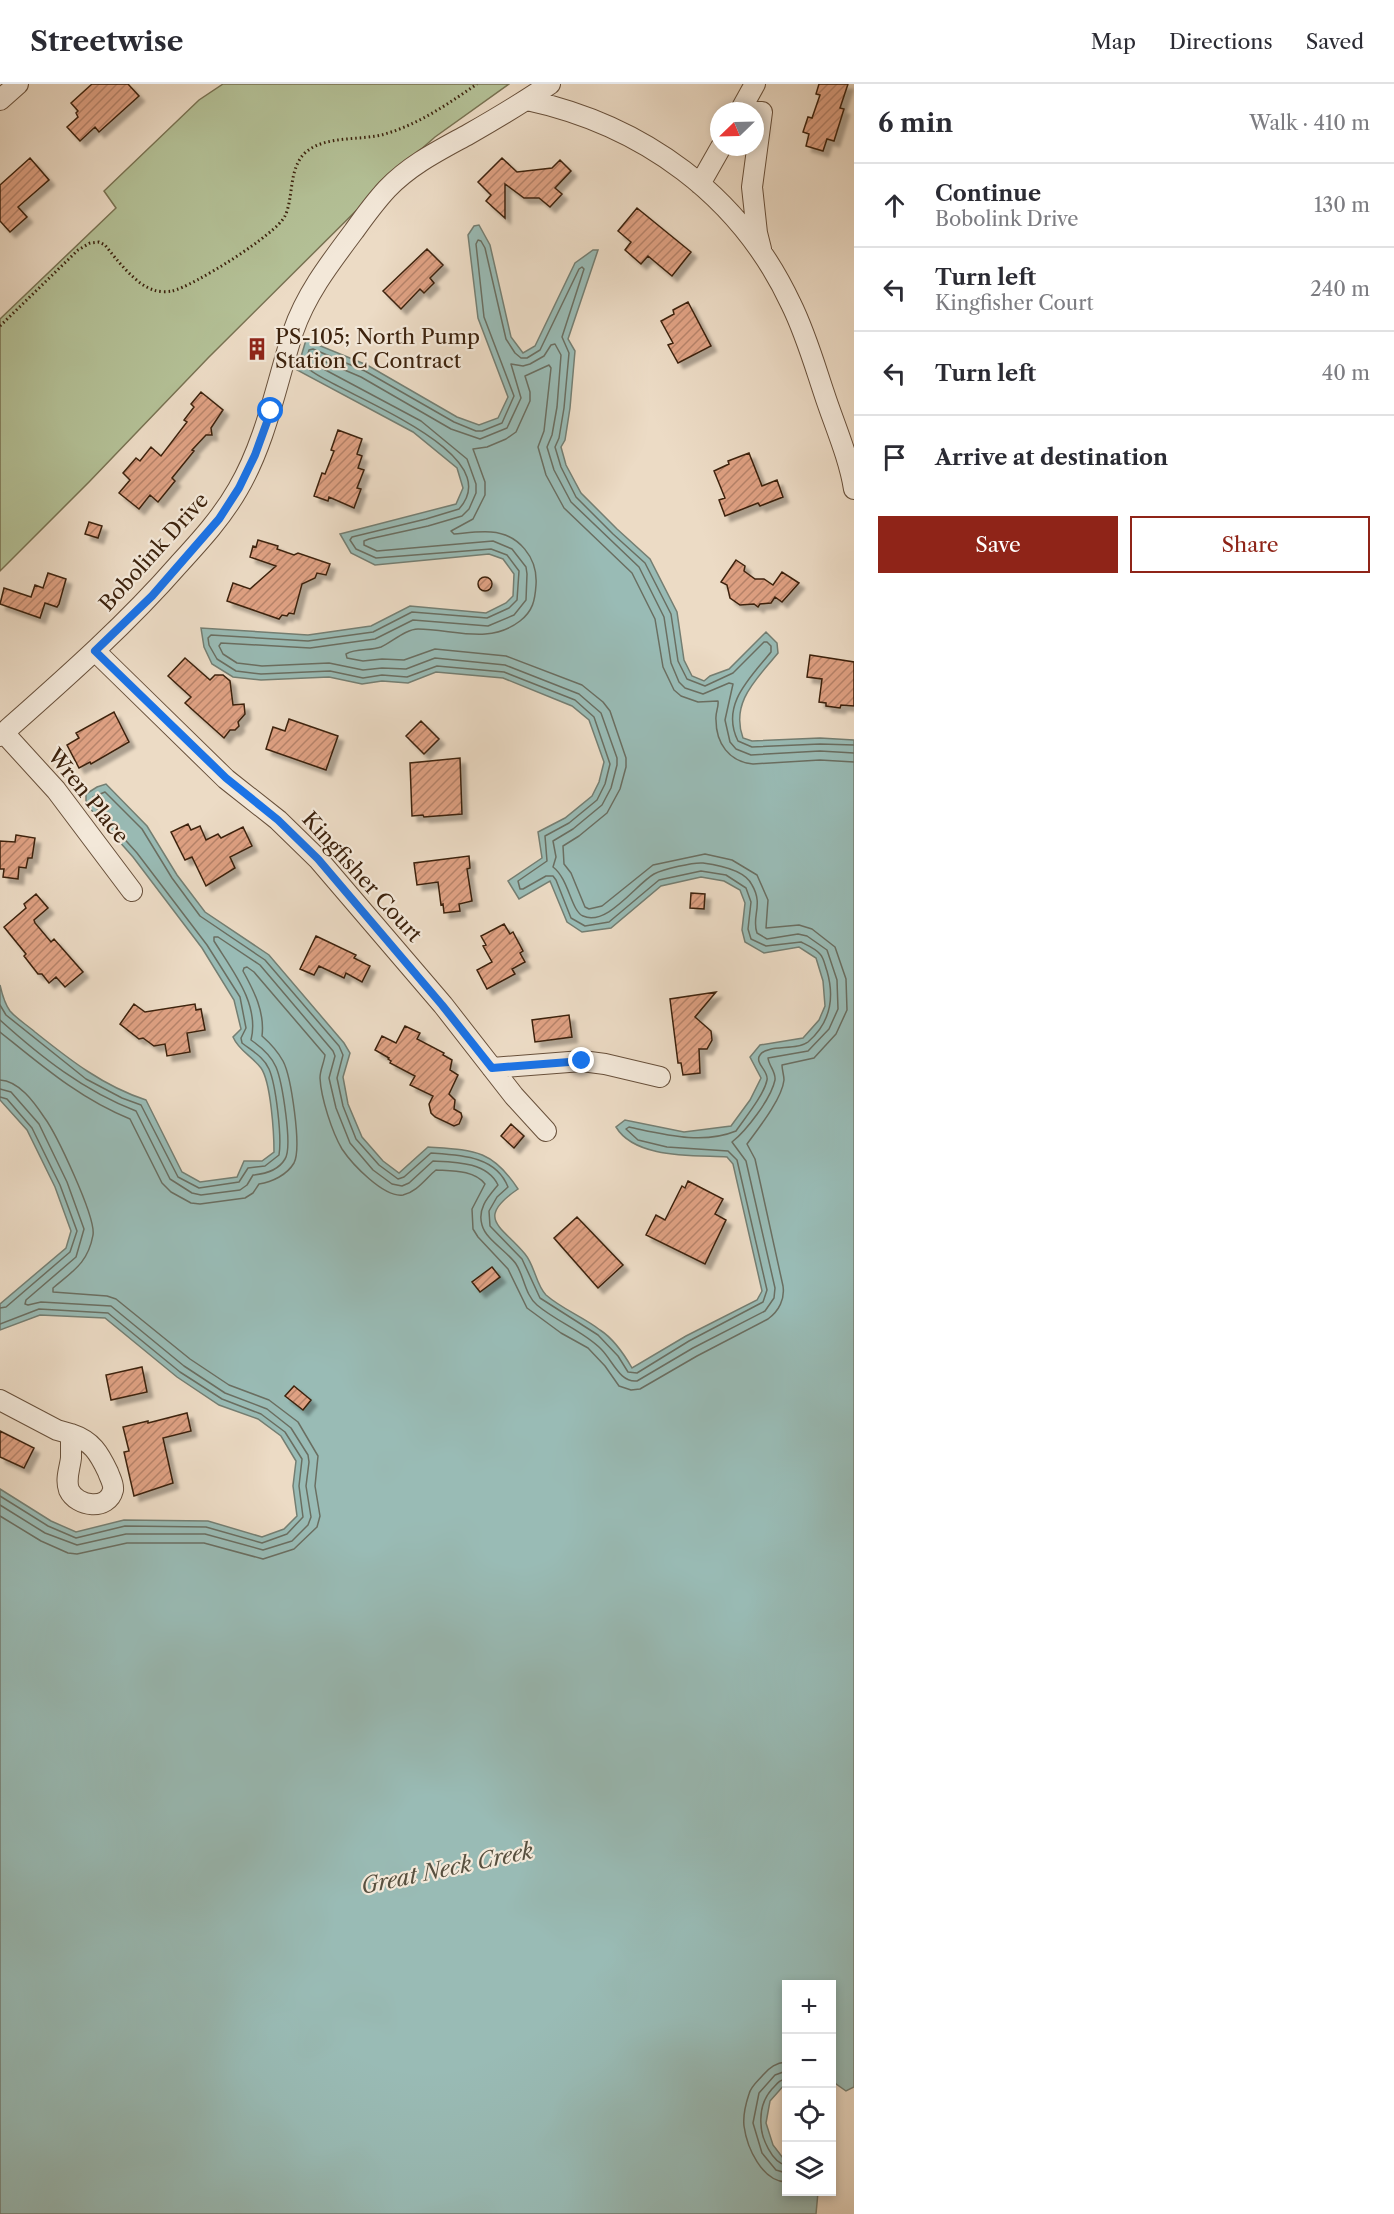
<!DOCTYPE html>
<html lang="en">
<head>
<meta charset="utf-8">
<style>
	body { margin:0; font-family:"Libre Caslon Text",serif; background:#f2f2f3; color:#2b2b33 }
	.controls { position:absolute; right:18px; bottom:18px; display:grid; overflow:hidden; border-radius:0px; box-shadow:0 3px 9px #0003 }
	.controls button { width:54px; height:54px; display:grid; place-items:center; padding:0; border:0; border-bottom:2px solid #e1e1e2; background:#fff; color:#2b2b33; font:30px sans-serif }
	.compass { position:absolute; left:710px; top:18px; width:54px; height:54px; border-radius:50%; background:#fff; box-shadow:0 3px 9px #0003; rotate:247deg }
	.stop { position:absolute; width:18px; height:18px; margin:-14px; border:4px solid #1a73e8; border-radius:50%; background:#fff }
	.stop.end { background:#1a73e8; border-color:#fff; box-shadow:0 2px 6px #0008 }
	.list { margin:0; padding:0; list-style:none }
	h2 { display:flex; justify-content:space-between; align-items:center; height:78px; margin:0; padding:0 24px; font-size:26px }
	h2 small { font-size:20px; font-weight:400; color:#7c7c81 }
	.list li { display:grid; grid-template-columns:39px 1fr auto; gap:18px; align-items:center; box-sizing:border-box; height:84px; padding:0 24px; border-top:2px solid #e1e1e2 }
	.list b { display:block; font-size:22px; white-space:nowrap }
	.list p { margin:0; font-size:20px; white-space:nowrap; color:#7c7c81 }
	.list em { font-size:20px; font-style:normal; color:#7c7c81 }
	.actions { display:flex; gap:12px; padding:18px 24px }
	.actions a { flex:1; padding:14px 0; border:2px solid #8f2418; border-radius:0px; text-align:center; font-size:21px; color:#8f2418 }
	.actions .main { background:#8f2418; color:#fff }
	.icon { flex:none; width:33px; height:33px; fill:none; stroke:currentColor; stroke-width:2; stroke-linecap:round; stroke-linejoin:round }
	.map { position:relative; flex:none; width:854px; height:2130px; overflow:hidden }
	header { display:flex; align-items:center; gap:36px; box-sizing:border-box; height:84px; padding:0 30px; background:#fff; border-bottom:2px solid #e1e1e2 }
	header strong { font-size:28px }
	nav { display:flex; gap:33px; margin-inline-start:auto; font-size:21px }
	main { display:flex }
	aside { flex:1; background:#fff }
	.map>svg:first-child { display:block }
	.grass { fill:#b4c197; stroke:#787252; stroke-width:1.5 }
	.water { fill:#99bbb5; stroke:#747e72; stroke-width:1.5 }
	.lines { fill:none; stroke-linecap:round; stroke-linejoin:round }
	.shore { stroke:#6a6e61; stroke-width:1.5 }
	.building { fill:url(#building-hatch); stroke:#3c220d; stroke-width:1.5; filter:url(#shadow) }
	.minor-casing { stroke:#68503b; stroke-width:22 }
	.path { stroke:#3c220d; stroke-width:3; stroke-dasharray:1.5 3; stroke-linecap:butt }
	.minor { stroke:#f3e8d9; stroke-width:20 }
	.route { stroke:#1a73e8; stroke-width:8 }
	.labels { text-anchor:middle; stroke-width:4.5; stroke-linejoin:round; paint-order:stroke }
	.poi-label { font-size:21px; fill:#3c220d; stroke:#f3e8d9; text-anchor:start }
	.street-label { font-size:21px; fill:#3c220d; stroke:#f3e8d9 }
	.water-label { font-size:22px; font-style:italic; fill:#58503f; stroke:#f3e8d9 }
</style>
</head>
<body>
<header>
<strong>Streetwise</strong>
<nav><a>Map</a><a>Directions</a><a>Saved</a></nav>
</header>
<main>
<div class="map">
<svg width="854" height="2130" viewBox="0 0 854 2130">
	<defs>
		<pattern id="building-hatch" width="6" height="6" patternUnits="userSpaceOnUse" patternTransform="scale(1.5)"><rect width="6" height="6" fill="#dfa183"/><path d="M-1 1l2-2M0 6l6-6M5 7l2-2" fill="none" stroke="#b6836a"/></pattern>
		<filter id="shadow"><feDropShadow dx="5.5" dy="5.5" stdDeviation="1.5" flood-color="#0004"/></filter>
	</defs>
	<rect width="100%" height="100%" fill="#ecdbc5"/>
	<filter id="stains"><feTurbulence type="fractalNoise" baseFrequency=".00333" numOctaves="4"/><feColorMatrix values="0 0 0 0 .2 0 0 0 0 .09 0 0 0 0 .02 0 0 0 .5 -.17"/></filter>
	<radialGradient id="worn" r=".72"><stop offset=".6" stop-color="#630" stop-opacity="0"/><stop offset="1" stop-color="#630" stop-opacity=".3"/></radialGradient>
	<path class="grass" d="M223 0H509L435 53 394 89 208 274 89 398 0 487V235L116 124 104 107 199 16Z"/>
	<path class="water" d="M479 141 490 161 511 253 523 269 535 262 575 179 593 166H598L568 255 575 267 570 324 565 356 561 363 566 381 581 409 617 445 650 475 677 528 684 576 692 592 704 597 710 592 729 585 766 548 777 559 778 569C757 595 730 618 743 654L752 657 820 654 854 656V2003L846 2007 832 1997V1900H786V1999L770 2017 766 2039 773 2061 786 2078V2108H818L816 2130H0V1405L51 1437 76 1448 124 1436 208 1437 262 1453 284 1445 297 1432 293 1402 296 1377 281 1352 258 1335 219 1321 177 1293 105 1234 40 1231 0 1246V1220L66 1164 71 1147 55 1103 27 1046 0 1016V901C2 910 4 919 10 927 17 935 27 941 35 948 70 976 103 1002 146 1016L182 1088 200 1098 237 1093 244 1077H262L274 1068C274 1050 271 998 261 984 252 972 239 967 233 953L241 945 234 916 202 864 133 773 86 720V710L97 703 106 700 147 742 177 791 205 828 269 871 344 959 350 969 343 993 348 1020 362 1053 383 1077 399 1089 428 1063C473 1066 492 1065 518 1105 474 1135 502 1142 525 1170 535 1182 536 1201 546 1211 562 1225 583 1233 600 1246 614 1255 624 1270 632 1284L686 1252 757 1216 762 1207 733 1080 727 1073C694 1071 635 1075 616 1043L625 1036 684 1048 731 1042 750 1016 761 994 750 973 760 961 803 954 819 936 825 922 823 897 816 874 799 863 764 869 745 858 742 846 745 819 740 806 724 797 701 793 661 802 611 844 582 848 567 838 550 797 519 815 508 797 542 774 538 748 565 734 592 712 599 698 604 678 589 636 572 622 503 594 436 588 408 599 382 597 362 600 329 593 261 596 233 593 212 580 204 563 201 544 308 551 371 542 410 522 486 529 506 519 513 512 514 490 503 475 489 470 375 481 351 469 340 450 456 420 463 404 457 384 413 348 297 286 306 256 367 281 457 333 479 341 498 334 508 313 478 234 468 151 474 142Z"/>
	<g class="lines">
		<path class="shore" d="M0 921 6 931 86 995 122 1014 141 1021 178 1093 199 1104 239 1098 248 1084 265 1082 279 1071C282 1053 276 1001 269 985 264 973 252 967 242 959L241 954 246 944 240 913 207 861 137 769 92 719 93 713 105 708 142 745 172 794 200 832 265 876 339 962 343 971 337 994 343 1022 356 1055 379 1081 398 1095 404 1093 431 1069C461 1071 496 1072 508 1103L497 1113 489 1127 490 1142 522 1175 540 1214 598 1251 618 1272 628 1288 637 1289 689 1257 763 1218 767 1206 737 1076 728 1067 667 1063 638 1056 626 1045 629 1043C663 1050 702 1061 736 1047 745 1034 764 1011 767 996 769 987 754 979 760 971 767 960 797 967 808 958 830 939 835 915 827 887 825 882 824 874 820 870 816 865 807 861 801 858L766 862 751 855 748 845 751 818 746 804 726 791 701 787 659 796 609 838 585 842 571 834 556 796 553 792H546L523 805H520L518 797 547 777 545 752 569 739 597 716 605 700 610 680 594 633 575 616 504 588 437 582 407 593 382 591 363 594 330 587 261 590 236 587 217 575 209 561 208 554 211 551 308 557 373 548 412 528 487 534 509 524 517 516 519 487 507 471 491 465 376 474 356 465 350 456 352 453 426 435 459 425C512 366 331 308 305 282L309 266 313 265 365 287 454 338 476 347H482L502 339 514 312 484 233 476 160 478 156 481 157 485 164 506 255 515 269 521 274H527L540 266 579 185 582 183 584 185 562 253 569 269 564 324 559 354 555 363 561 383 576 413 613 450 645 479 671 530 678 577 687 595 705 602 733 589 764 558H767L771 562V568C750 594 720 621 738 657L752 663 820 660 854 661
			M0 936C41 973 84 1007 136 1027L170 1095 192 1109 201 1111 240 1106 247 1101 253 1091C265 1090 278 1087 285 1075 293 1063 282 997 276 983 271 971 261 963 251 956 260 920 232 886 214 857V853H218L260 881 333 967 335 972 329 994 336 1024 350 1059 373 1086 392 1100 402 1102 409 1099 433 1077C456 1078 487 1078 498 1101 489 1112 477 1124 482 1141 486 1156 507 1167 516 1180 524 1192 525 1211 537 1221 557 1238 583 1247 601 1265 613 1277 620 1299 637 1297L693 1264 765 1227 774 1214 775 1204 746 1077 732 1058C746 1047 771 1015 775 996 776 988 769 982 768 974L808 967 829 945 838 925 837 896 827 866 807 852 798 850 767 855 757 849C751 833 764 821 752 801 745 786 718 781 703 779 694 778 663 785 654 790 636 800 607 843 583 832 571 827 569 795 553 783L556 773 553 757 573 745 602 721 611 704 617 681V674L601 629 579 610 505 581 435 574 406 585 382 584 363 586 329 579 262 582 237 579 223 570 219 562 221 559 310 564 375 555 413 536 488 542 514 531 526 516 527 490 526 483 512 465 493 457 377 467 364 461V457L369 455 428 442 462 432 469 425 476 409V400L467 375 421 337 318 282 317 278 321 276 361 293 451 345 480 355 507 344 521 314 511 280 523 282 530 280 544 272 551 261 555 260 561 271 557 323 552 351 547 363 554 386 571 418 639 483 664 533 671 579 679 598 685 604 703 610 729 599 733 600 725 636 730 658 736 665 751 671 820 667 854 669
			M0 948C41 981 80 1015 130 1035L162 1099 171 1108 191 1119 200 1120 245 1114 253 1109 259 1100C272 1098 287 1091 294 1079 302 1064 291 992 283 977 278 968 270 959 262 952 265 928 254 907 243 887L244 884 247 883 254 888 325 971C324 979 320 986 320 994 321 1014 332 1048 342 1065 352 1080 384 1114 403 1111 417 1108 426 1094 436 1086 453 1087 474 1086 485 1100L472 1125 473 1145 478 1153 508 1185 527 1224 561 1249 588 1264 605 1282 619 1302 631 1306 640 1305 697 1272 768 1235C779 1227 785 1215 783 1202L755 1075 747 1060C758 1045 782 1015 784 996 784 991 782 986 782 981L814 974 836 950 847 926 846 895 835 863 812 845 799 841 766 844 768 816 757 791 732 776 705 770 653 781 602 822 589 825 585 823 571 789 564 780 563 762 579 752 607 729 620 705 626 683V674L610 627 603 618 582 601 506 572 435 565 404 576 382 575 363 577 347 574 346 570C356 564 370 567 381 563 392 558 406 545 418 545 453 545 489 561 520 537 533 527 535 516 536 501 538 474 519 450 491 448 479 447 466 449 454 450L451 447 473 435 485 411V398L473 365 487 363 506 355 516 348 530 317V308L525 292 549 281 551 284 544 347 538 363 546 391 564 424 632 489 655 535 663 583 674 606 681 612 698 618 718 617C719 623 715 629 716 636 716 659 729 678 753 680L820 676 854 678
			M0 996C19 997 34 1018 44 1033 56 1049 96 1133 93 1151 88 1179 73 1187 53 1204V1208L107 1212 116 1215 190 1275 229 1301 269 1316 298 1338 318 1372 315 1402 320 1432 317 1443 294 1465 263 1475 204 1459H127L77 1470 68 1469 41 1457 0 1432
			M0 1005 11 1008 39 1040 67 1098 84 1145 76 1173 26 1216 25 1220 28 1221 41 1218 111 1222 184 1282 225 1309 267 1325 291 1344 308 1371 309 1378 306 1402 311 1433 308 1441 292 1457 263 1466 205 1450H126L77 1461 45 1449 0 1421
			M0 1013 7 1015 32 1044 60 1101 77 1147 70 1168 6 1223 0 1224
			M0 1240 39 1225 108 1229 180 1288 222 1315 261 1330 285 1348 302 1375 299 1402 303 1433 287 1450 262 1459 206 1443 125 1442 76 1454 48 1442 0 1412
			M786 1978C776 1979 770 1983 763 1991 758 1997 751 2002 749 2010 746 2019 743 2033 744 2042 747 2064 762 2097 786 2098
			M786 1987 775 1991 759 2009 753 2039 762 2069 776 2086 786 2089
			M786 1995C779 1996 777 2000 772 2005 764 2014 760 2027 761 2040 761 2053 772 2079 786 2081"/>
	</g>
	<path class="building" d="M92 0H128L139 12 99 48 95 43 80 57 67 43 78 33 76 29 78 27 71 19Z
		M819 0H848L840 24 844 25 834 57 827 55 823 67 806 62 809 50 803 48 808 33 812 34 820 11 816 10Z
		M30 74 49 96 18 123 27 133 10 148 0 137V101Z
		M502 74 517 88 552 84 560 76 571 87 555 104 562 110 550 123 539 114H524L505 100V134L486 117 491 111 478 98Z
		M637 124 691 168 672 192 648 172 641 180 625 166 631 158 618 147Z
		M427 165 443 181 430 194 434 199 424 209 420 205 401 225 383 207Z
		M688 218 711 262 678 279 668 261 673 259 661 237 674 230 673 226Z
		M201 308 223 326 211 344 212 351H206L192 366 194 367 172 394 175 397 158 418 150 411 139 425 119 409 130 396 123 389 136 374 140 377 151 363 161 372 187 338 184 336 194 323 191 320Z
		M338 346 362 355 357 370 362 372 358 384 364 386 357 404 361 405 354 424 329 413 328 417 314 412 322 389 325 390 334 367 331 366Z
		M749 369 762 402 777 396 783 413 760 422 758 419 725 432 719 416 725 414 714 387 729 380 728 377Z
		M89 438 102 442 98 454 85 450Z
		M258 456 278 462 277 465 294 471 298 469 330 480 326 491 317 489 315 494 302 500 294 530 289 529 287 532 282 531 279 535 227 517 233 499 250 505 276 482 250 473 253 462 256 463Z
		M736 476 745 482 744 487 755 495H764L773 501 782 488 799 499 782 518 775 513 771 519 760 520 758 523 754 520 740 521 730 514 727 501 721 498Z
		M48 489 66 495 59 520 57 523 45 519 40 534 0 520 4 504 31 513 35 501 43 504Z
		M478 500a7 7 0 1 1 14 0a7 7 0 1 1-14 0Z
		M810 571 854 578V622L841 621 840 624 826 622V619L819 618 822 595 807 593Z
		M185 574 210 596 215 591H223L230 597 233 621 244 620 245 630 238 638 239 642 235 646H230L224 654 185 619 191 613 168 592Z
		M114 628 129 658 91 680 90 678 79 684 67 661 79 654 76 649Z
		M289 635 338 652 326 686 266 665 273 643 285 647Z
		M421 637 439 655 424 670 406 652Z
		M460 674 462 730 424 733 423 731 412 732 410 679Z
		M188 740 191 746 200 742 206 756 218 750 221 754 243 743 252 762 230 773 235 784 206 802 192 773 185 776 171 748Z
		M16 751 35 754 32 774H28L26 784 19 783 18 795 3 793 4 785H0V757L15 758Z
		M469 772 470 784 467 785 472 817 459 820 460 827 444 829 443 820 441 821 438 798 417 801 414 779Z
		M691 809 705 810 704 825 690 824Z
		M36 810 48 824 34 836 35 839 51 858 54 855 83 888 65 903 56 893 49 899 42 890H38L24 872 26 870 4 843 26 824 24 820Z
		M504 840 510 850 513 848 523 867 520 869 525 878 512 885 515 890 487 905 477 886 492 878 483 862 486 861 481 852Z
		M316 852 356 871 354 874 370 882 362 898 346 889 344 894 319 882 314 891 300 885Z
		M716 908 695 933 711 947 712 956 707 965H699L700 989 683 991 681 979H678L670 915Z
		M134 920 145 928 195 920 196 926 201 925 205 946 187 949 190 968 167 972 165 960 154 962 143 954 139 955 120 940Z
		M569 931 572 953 535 958 532 936Z
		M405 942 420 949 417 955 444 969 443 971 452 976 450 986 458 991 449 1010 455 1016 454 1025 461 1029 462 1033 459 1040 454 1042 435 1033 431 1029 429 1020 433 1012 410 1001 415 992 390 979 391 977 388 975 389 974 375 966 382 952 396 959Z
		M511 1040 524 1052 514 1064 501 1052Z
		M688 1097 723 1115 715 1130 726 1136 705 1180 646 1151 656 1131 665 1136 682 1102 685 1104Z
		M577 1133 623 1181 598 1204 554 1154Z
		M492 1183 500 1193 480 1208 472 1198Z
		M142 1283 147 1308 111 1316 106 1291Z
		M294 1302 311 1316 303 1326 285 1312Z
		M187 1329 191 1347 163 1354 173 1399 134 1412 124 1368 129 1367 123 1343 148 1337V1339Z
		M0 1347 34 1364 24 1384 0 1373Z"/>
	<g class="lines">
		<g class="minor-casing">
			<path id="minor" d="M0 16 18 0
				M527 16C643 41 740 111 791 220 805 248 814 279 824 309 834 340 849 373 854 405
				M740 27 755 0
				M755 28H762L752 103 757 149 761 165
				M700 100 721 63
				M95 567 226 695 278 736 318 775 443 921 514 1012 546 1047
				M4 649 56 706 132 807
				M0 652C62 597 124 543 179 480 201 456 222 433 238 405 266 357 276 301 293 248 306 210 330 179 354 147 364 133 375 118 387 105 411 80 440 66 469 50 497 34 524 18 550 0
				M492 984 582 977 605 980 660 993
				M0 1316 57 1346 71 1350
				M71 1350C92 1357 99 1369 108 1388 110 1394 114 1400 113 1406 108 1427 77 1423 69 1406 65 1395 70 1384 71 1374 71 1366 71 1358 71 1350Z"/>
		</g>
		<path class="path" d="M0 242 78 166 90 159 99 158 105 161C116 175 137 202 154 206 159 208 167 208 172 207 192 203 277 150 285 132 294 113 288 84 306 68 326 51 361 57 385 50 419 40 448 20 477 0"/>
		<use href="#minor" class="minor"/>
	</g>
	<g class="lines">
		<path class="route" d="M271 327 255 371 239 404 219 435 152 512 95 567 226 694 278 736 318 775 442 921 492 984 582 977"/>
	</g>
	<defs>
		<g id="building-bare" transform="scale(1.8)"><path d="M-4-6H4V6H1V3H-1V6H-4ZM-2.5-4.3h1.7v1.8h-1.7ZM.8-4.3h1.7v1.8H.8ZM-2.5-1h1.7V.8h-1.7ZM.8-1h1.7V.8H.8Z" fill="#8f2418" stroke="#f3e8d9" stroke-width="2.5" paint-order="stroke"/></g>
	</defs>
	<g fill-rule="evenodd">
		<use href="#building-bare" x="257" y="265"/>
	</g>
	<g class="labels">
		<g class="poi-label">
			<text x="275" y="260">PS-105; North Pump<tspan x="275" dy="24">Station C Contract</tspan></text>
		</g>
		<g class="street-label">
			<text transform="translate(154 468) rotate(-48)" y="7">Bobolink Drive</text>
			<text transform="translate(88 712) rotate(51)" y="7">Wren Place</text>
			<text transform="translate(362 793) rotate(48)" y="7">Kingfisher Court</text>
		</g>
		<g class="water-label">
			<text transform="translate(447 1784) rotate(-12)" y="8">Great Neck Creek</text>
		</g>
	</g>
	<rect width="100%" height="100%" filter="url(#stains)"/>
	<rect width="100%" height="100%" fill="url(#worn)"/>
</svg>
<div class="controls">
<button>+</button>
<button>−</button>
<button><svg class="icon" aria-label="locate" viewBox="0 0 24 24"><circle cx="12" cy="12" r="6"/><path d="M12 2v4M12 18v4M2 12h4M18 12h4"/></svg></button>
<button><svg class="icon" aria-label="layers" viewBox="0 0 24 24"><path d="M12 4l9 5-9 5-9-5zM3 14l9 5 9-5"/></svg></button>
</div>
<svg class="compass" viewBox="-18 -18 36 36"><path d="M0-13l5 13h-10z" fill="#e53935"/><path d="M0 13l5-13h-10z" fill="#7c7c81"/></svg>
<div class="stop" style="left:271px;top:327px"></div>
<div class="stop end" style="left:582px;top:977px"></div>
</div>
<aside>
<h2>6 min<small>Walk · 410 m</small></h2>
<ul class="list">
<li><svg class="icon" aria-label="ahead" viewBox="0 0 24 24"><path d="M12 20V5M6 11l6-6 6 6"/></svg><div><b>Continue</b><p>Bobolink Drive</p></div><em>130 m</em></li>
<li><svg class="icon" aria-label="left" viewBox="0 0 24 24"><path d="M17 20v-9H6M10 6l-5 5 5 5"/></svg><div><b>Turn left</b><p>Kingfisher Court</p></div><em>240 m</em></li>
<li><svg class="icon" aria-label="left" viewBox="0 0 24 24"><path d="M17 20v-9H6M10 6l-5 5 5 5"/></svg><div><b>Turn left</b></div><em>40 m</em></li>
<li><svg class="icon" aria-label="arrive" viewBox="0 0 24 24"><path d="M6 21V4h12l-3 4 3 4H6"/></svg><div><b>Arrive at destination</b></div></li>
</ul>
<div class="actions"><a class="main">Save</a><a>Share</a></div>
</aside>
</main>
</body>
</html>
